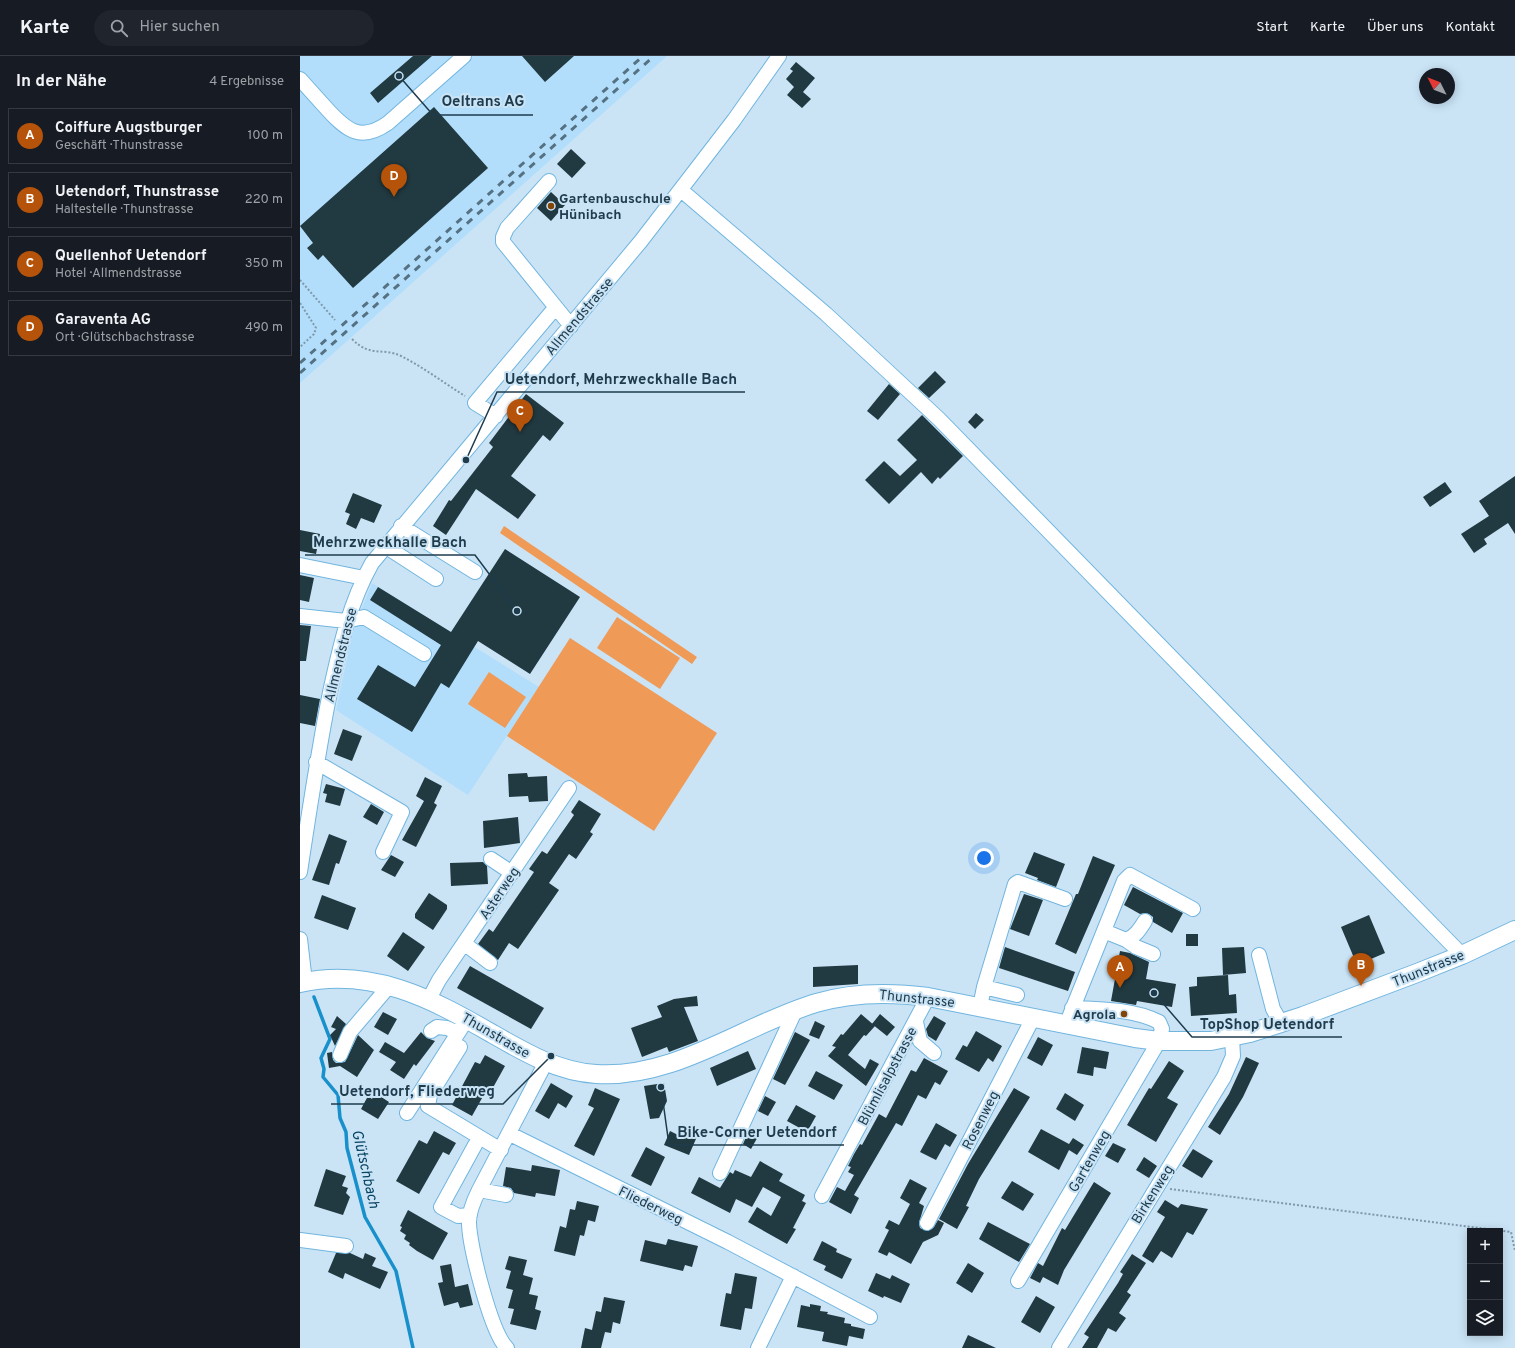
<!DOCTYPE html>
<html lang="de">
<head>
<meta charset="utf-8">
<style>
	body { margin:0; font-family:Overpass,sans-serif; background:#20242c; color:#f1f3f6 }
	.controls { position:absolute; right:12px; bottom:12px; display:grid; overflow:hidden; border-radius:0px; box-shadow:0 2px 10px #0003 }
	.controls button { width:36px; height:36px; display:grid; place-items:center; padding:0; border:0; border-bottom:1px solid #363941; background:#171b24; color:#f1f3f6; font:20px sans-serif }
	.compass { position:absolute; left:1119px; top:12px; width:36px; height:36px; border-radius:50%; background:#171b24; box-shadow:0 2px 10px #0003; rotate:312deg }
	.you { position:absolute; left:684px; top:802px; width:14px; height:14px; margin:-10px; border:3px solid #fff; border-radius:50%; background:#1a73e8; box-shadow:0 0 0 6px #1a73e833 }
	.badge { display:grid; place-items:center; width:26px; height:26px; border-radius:50%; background:#b45309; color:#fff; font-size:13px; font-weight:700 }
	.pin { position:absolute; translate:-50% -33px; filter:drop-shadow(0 1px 2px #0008) }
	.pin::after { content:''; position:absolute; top:21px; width:14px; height:12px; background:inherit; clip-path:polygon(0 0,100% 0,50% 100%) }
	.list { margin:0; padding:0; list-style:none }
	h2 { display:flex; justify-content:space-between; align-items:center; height:52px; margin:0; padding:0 16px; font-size:17px }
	h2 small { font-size:13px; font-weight:400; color:#9ea1a6 }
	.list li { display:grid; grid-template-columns:26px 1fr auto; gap:12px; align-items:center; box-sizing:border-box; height:56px; margin:0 8px 8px; padding:0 8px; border:1px solid #363941; border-radius:0px }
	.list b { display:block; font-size:15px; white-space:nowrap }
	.list p { margin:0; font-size:13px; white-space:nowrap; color:#9ea1a6 }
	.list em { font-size:13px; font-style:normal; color:#9ea1a6 }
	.icon { flex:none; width:22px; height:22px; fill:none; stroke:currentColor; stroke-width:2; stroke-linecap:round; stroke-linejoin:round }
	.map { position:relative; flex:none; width:1215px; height:1292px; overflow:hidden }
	header { display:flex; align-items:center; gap:24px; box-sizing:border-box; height:56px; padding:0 20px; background:#171b24; border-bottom:1px solid #363941 }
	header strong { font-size:19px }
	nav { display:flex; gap:22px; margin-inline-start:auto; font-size:14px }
	.search { width:280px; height:36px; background:#20242c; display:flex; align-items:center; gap:10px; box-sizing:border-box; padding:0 14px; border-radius:22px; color:#9ea1a6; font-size:15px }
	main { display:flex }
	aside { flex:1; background:#171b24 }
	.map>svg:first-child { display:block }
	.built { fill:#b2defb }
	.green { fill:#ef9a57 }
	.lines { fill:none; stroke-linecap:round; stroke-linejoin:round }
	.stream { stroke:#1890cb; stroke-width:3.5 }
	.building { fill:#213940 }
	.minor-casing { stroke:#71b5df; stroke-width:16 }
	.major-casing { stroke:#71b5df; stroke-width:20 }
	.path { stroke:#7e99ab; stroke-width:2; stroke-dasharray:2 2; stroke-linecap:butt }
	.minor { stroke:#fff; stroke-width:14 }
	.major { stroke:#fff; stroke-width:18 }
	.rail { stroke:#557182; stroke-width:3; stroke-dasharray:7 7; stroke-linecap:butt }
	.poi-dot { fill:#834505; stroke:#cae4f6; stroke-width:1.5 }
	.labels { text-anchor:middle; stroke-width:4; stroke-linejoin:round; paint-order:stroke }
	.poi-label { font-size:14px; font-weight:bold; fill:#1f3c4d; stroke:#cae4f6; text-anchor:start }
	.street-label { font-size:14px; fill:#1f3c4d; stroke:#cae4f6 }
	.water-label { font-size:15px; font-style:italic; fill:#074463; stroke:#cae4f6 }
	.leader { fill:none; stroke:#1f3c4d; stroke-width:1.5 }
	.callout-dot { fill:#1f3c4d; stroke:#cae4f6; stroke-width:1.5 }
	.callout-label { font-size:15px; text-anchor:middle; font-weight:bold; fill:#1f3c4d; stroke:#cae4f6; stroke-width:4; stroke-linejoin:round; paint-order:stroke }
</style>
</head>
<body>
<header>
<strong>Karte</strong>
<div class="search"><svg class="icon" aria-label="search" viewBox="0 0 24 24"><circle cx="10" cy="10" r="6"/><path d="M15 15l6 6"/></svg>Hier suchen</div>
<nav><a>Start</a><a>Karte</a><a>Über uns</a><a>Kontakt</a></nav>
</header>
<main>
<aside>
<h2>In der Nähe<small>4 Ergebnisse</small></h2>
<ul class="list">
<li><span class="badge">A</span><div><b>Coiffure Augstburger</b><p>Geschäft · Thunstrasse</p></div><em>100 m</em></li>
<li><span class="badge">B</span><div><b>Uetendorf, Thunstrasse</b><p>Haltestelle · Thunstrasse</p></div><em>220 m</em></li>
<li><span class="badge">C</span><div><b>Quellenhof Uetendorf</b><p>Hotel · Allmendstrasse</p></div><em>350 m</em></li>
<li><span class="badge">D</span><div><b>Garaventa AG</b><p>Ort · Glütschbachstrasse</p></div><em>490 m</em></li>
</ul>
</aside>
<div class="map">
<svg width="1215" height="1292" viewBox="0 0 1215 1292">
	<rect width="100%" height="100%" fill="#cae4f6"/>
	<path class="built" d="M0 0H367L0 327Z
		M72 527 239 631 168 739 36 654 53 574Z"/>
	<path class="green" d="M204 470 397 601 392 608 200 477Z
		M317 561 380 602 360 633 297 592Z
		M270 582 417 677 354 775 207 680Z
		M189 616 226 641 205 672 168 648Z"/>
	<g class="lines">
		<path class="stream" d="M14 941 30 983 21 1002 24 1013 23 1021 38 1039 40 1062 46 1076 47 1092 65 1161 96 1215 113 1292"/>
	</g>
	<path class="building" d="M113 0H132L78 47 70 37Z
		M222 0H274L245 26Z
		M496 6 515 22 503 36 511 43 502 52 487 39 494 31 486 23 493 15 490 13Z
		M134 51 188 112 53 232 23 199 18 204 7 192 13 187 0 170Z
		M271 93 286 107 272 122 257 108Z
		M251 136 265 149 251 165 237 152Z
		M635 315 646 326 629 342 618 332Z
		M589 328 600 338 578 364 567 355Z
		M226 338 264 367 250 385 243 379 211 420 236 439 218 463 176 433 146 479 133 470 149 444 151 445 193 391 189 387Z
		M676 357 684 364 675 373 668 366Z
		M622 359 663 400 640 423 638 421 632 428 621 416 589 448 565 424 584 405 600 420 617 404 597 384Z
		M1215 420V478L1208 467 1184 483 1187 488 1174 497 1161 478 1189 460 1179 445Z
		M1145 426 1152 436 1130 451 1123 441Z
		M53 437 82 449 74 467 61 462 56 473 46 468 50 458 45 456Z
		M0 474 20 478 16 498 0 495Z
		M205 493 280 541 230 618 178 585 149 632 141 627 112 676 57 643 78 609 115 631 141 589 70 544 78 531 151 576Z
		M0 519 14 522 9 546 0 544Z
		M0 569 11 570 6 605H0Z
		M0 639 20 643 15 670 0 667Z
		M43 673 62 680 52 705 34 698Z
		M227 717 228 721 247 720 248 745 229 746 228 740 209 741 208 718Z
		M125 721 142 730 134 747 137 749 116 791 102 784 124 745 116 740Z
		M26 728 45 733 40 750 25 746 27 738 23 737Z
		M279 744 301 758 290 776 293 778 276 803 269 798 249 827 259 834 218 893 209 887 198 904 178 888 189 873 193 876 234 816 229 813 242 795 247 798 274 759 271 756Z
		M71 748 84 756 77 769 63 761Z
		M218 761 220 787 184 792 183 765Z
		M29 778 47 785 39 808 36 807 29 829 12 824Z
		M734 796 765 808 756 831 737 824 738 822 725 817Z
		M91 799 104 806 95 821 81 814Z
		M793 800 815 809 776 898 755 888 776 838H778Z
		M183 806 187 810 188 828 151 830 150 807Z
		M833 831 883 857 872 877 853 866V861L849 858 845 857 840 858 824 849Z
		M129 837 147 849V853L133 874 115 862V858Z
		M724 838 743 844 729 880 710 873Z
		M22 839 56 852 48 874 14 862Z
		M1069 859 1085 897 1057 909 1041 871Z
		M103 876 125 891 108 915 87 900Z
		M886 878H898V890H886Z
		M705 891 775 916 768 935 699 912Z
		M944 891 946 917 923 919 922 892Z
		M820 895 830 897 849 906 846 923 876 928 872 951 837 945 836 949 811 945Z
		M558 909V928L513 931V911Z
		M170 910 244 952 231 973 157 932Z
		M928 919 929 939 936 938 937 957 891 960 889 931 897 930V921Z
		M397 940 398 950 384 951 398 985 369 996 367 991 342 1001 331 972 362 961 357 950 374 943Z
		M83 956 97 963 88 979 74 971Z
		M561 958 575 970 566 980 564 979 548 999 565 1013 570 1003 579 1008 566 1030 528 1000 536 991 532 990 541 978 543 979Z
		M580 958 595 971 587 980 572 968Z
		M37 960 46 968 35 990 30 979 36 973 31 971Z
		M634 960 646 967 636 985 628 980 626 973Z
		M515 965 525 970 519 983 509 979Z
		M676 975 702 990 693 1006 688 1002 679 1016 655 1003 663 989 667 991Z
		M121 976 127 982 135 985 116 1010 114 1008 104 1023 90 1014 96 1006 79 996 85 986 104 997Z
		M495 976 510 984 485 1029 473 1023Z
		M58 979 74 994 57 1021 40 1010 29 1012 27 997 32 996 33 1004 36 1007 45 1006Z
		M738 981 753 989 742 1010 727 1002Z
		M782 991 809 996 806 1013 794 1011 793 1020 777 1017Z
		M448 995 456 1013 417 1030 410 1012Z
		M185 999 205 1010 190 1037 186 1035 172 1060 152 1049 175 1006 180 1008Z
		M946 1001 959 1007 943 1041 920 1079 908 1071 929 1038Z
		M624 1002 648 1015 640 1029 635 1026 626 1043 618 1039 602 1070 596 1067 554 1139 559 1142 551 1158 529 1146 537 1131 545 1135 554 1119 548 1116 551 1111 548 1110 554 1098 560 1088 562 1089 579 1058 586 1062 611 1014 616 1016Z
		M869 1005 884 1015 867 1042 878 1048 856 1086 827 1069 849 1032 851 1033Z
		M516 1015 543 1029 534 1044 508 1030Z
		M251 1027 273 1040 266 1052 258 1047 249 1063 235 1055Z
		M364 1027 367 1045 359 1062 350 1063 344 1030Z
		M295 1032 320 1043 294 1100 274 1090 294 1052 288 1049Z
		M714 1032 730 1041 679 1123 666 1150 669 1151 657 1173 639 1163 668 1108Z
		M75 1037 89 1046 78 1063 61 1053 68 1040 72 1043Z
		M765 1037 784 1049 775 1065 756 1053Z
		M465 1040 476 1046 468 1060 458 1055Z
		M496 1049 516 1060 507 1076 487 1065Z
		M636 1067 657 1079 650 1091 645 1088 636 1104 620 1096Z
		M382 1069 399 1076 389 1099 364 1089 370 1075 378 1079Z
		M450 1072 460 1077 451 1093 443 1088Z
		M741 1073 769 1088 773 1082 784 1089 777 1099 769 1094 759 1114 728 1096Z
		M134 1075 156 1087 149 1099 143 1096 119 1138 96 1125 119 1084 127 1088Z
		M813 1087 826 1093 818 1107 805 1100Z
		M346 1091 365 1101 351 1130 331 1120Z
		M893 1093 913 1105 902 1122 882 1110Z
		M844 1101 857 1110 849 1122 836 1114Z
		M460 1105 483 1118 479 1125 505 1139 502 1145 506 1147 493 1172 496 1173 487 1188 448 1166 457 1151 471 1160 481 1141 463 1131 452 1151 436 1143 430 1157 391 1137 399 1121 420 1132 430 1116 433 1118 435 1114 451 1121Z
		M232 1109 260 1114 255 1140 236 1137 235 1141 214 1137 211 1132 203 1130 206 1111 231 1115Z
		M26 1113 46 1120 42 1130 48 1132 46 1137 50 1141 43 1159 14 1150Z
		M610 1123 627 1132 619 1147 624 1150 619 1167 620 1172 628 1175 634 1171 638 1164 644 1167 638 1179 623 1186 611 1208 589 1196 587 1200 578 1196 589 1174 585 1172 589 1164 599 1169 610 1148 600 1142Z
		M712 1125 734 1138 723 1155 701 1142Z
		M794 1126 811 1137 764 1214 758 1229 743 1221 740 1227 730 1222 738 1207 743 1210 762 1172 765 1174Z
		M865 1144 878 1152 881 1148 908 1153 893 1179 887 1176 872 1202 861 1195 853 1207 842 1200 865 1161 857 1156Z
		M277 1145 299 1150 295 1166 288 1164 284 1180 280 1179 275 1200 254 1195 260 1170 266 1172 270 1153 275 1154Z
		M108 1154 148 1177 133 1204 117 1195 109 1189 110 1187 104 1183 106 1179 100 1175 102 1171 100 1170Z
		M688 1166 730 1188 719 1206 679 1183Z
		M368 1183 398 1190 392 1211 385 1209 383 1215 340 1205 345 1184 366 1189Z
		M522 1185 537 1193 536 1196 552 1203 542 1223 524 1214 526 1210 513 1204Z
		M36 1197H50L63 1203 65 1197 76 1202 72 1210 88 1216 80 1233 45 1217 43 1223 28 1216Z
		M832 1198 846 1207 827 1236 831 1239 819 1257 826 1262 816 1276 808 1272 797 1292H782L789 1281 784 1278 818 1227 823 1218 820 1216Z
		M209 1200 227 1204 223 1219 233 1222 229 1238 238 1240 235 1253 241 1255 236 1274 210 1268 214 1253 208 1252 213 1234 206 1232 211 1215 205 1213Z
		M668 1207 684 1217 672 1237 656 1227Z
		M151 1208 155 1231 168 1228 173 1249 160 1252 158 1246 144 1250 138 1227 143 1226 140 1210Z
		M435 1217 457 1221 452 1253 445 1252 441 1274 420 1270 426 1237 431 1238Z
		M576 1217 590 1223 592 1219 610 1228 601 1247 584 1240 583 1242 568 1235Z
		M736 1240 755 1251 740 1277 721 1266Z
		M304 1241 325 1245 320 1268 313 1266 311 1277 305 1276 301 1292H281L285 1272 292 1274 296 1255 301 1256Z
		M510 1248 521 1250 520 1255 528 1256 527 1258 545 1262 544 1267 551 1268V1270L565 1273 563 1283 549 1280 547 1290 522 1285 524 1276 497 1271 501 1249 510 1251Z
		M668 1279 696 1292H662Z"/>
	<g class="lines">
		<g class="minor-casing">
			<path id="minor" d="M0 23C9 33 18 43 27 53 47 75 61 86 88 67L164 0
				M249 125 207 172 203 181V186L271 270
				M381 134 526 258 639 363 1162 899
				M196 360 175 347 255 252
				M101 470 175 516
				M85 490 136 523
				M0 509 64 522
				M0 560 46 565 64 561 124 598
				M16 706 102 756 83 796
				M191 803 212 817
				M0 816C9 756 18 696 30 636 40 591 49 548 72 507L341 185 434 64 479 0
				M804 875 826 884C835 881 840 873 845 865
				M0 883 5 926
				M826 884 836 891 853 898
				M165 888 190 907
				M959 899 973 953 981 967
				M684 931 717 939
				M129 943 139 924 269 732
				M680 951 684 931 715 828 718 826 765 843
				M770 959 824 825 830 819 893 853
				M616 966 620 985 634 997
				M131 975 137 971 147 972 158 977
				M160 991 130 1039 128 1050 201 1094
				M40 999 50 976 90 929
				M107 1057 167 963
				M210 1078 428 1186 570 1261
				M420 1117 496 953
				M179 1134 206 1139
				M522 1140 628 941
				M170 1159 158 1160 141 1151 175 1089
				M627 1167 733 962
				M0 1184 46 1190
				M718 1225 859 985 862 973 859 966C833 953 801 953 772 952
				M207 1292C191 1277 169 1189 169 1166 169 1155 174 1144 179 1134L246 1006
				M458 1292 493 1220
				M759 1292 924 1021 933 1000 932 981"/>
		</g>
		<g class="major-casing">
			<path id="major" d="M0 927C72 911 132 943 191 977 224 996 258 1016 296 1018 375 1023 443 969 516 947 553 936 590 936 628 941L835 982 859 985H911L950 977 1003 960 1117 917 1162 899 1215 874"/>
		</g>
		<path class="path" d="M0 224 35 264
			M0 247 16 272 14 278 0 291
			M52 283C71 302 82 291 101 300 123 311 144 327 165 340
			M870 1133 1211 1176 1215 1195"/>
		<use href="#minor" class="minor"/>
		<use href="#major" class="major"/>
		<path class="rail" d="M0 307 343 0
			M0 317 354 0"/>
	</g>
	<g class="poi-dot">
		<circle cx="251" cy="150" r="4"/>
		<circle cx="824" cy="958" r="4"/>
	</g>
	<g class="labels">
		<g class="poi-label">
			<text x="259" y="147">Gartenbauschule<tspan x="259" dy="16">Hünibach</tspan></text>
			<text x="816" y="963" text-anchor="end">Agrola</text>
		</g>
		<g class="street-label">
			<text transform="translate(279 260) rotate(-50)" y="5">Allmendstrasse</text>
			<text transform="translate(40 599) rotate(-76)" y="5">Allmendstrasse</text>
			<text transform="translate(199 837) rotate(-56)" y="5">Asterweg</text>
			<text transform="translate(1128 912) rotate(-22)" y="5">Thunstrasse</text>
			<text transform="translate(617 942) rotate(6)" y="5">Thunstrasse</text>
			<text transform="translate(196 979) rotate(30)" y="5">Thunstrasse</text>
			<text transform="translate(587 1020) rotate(-62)" y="5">Blümlisalpstrasse</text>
			<text transform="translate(680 1064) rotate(-63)" y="5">Rosenweg</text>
			<text transform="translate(789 1105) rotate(-60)" y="5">Gartenweg</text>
			<text transform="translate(852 1138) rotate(-58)" y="5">Birkenweg</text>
			<text transform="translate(351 1149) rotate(26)" y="5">Fliederweg</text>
		</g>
		<g class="water-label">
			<text transform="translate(66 1113) rotate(77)" y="5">Glütschbach</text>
		</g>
	</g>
	<path class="leader" d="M99 20L133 59H233M166 404L197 336H445M217 555L175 499H5M854 937L892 981H1042M251 1000L203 1048H31M361 1031L369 1089H544"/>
	<g class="callout-dot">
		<circle cx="99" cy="20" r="4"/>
		<circle cx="166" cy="404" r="4"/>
		<circle cx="217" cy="555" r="4"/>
		<circle cx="854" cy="937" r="4"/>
		<circle cx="251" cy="1000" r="4"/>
		<circle cx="361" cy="1031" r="4"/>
	</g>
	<g class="callout-label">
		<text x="183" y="50">Oeltrans AG</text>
		<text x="321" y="328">Uetendorf, Mehrzweckhalle Bach</text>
		<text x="90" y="491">Mehrzweckhalle Bach</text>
		<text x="967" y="973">TopShop Uetendorf</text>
		<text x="117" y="1040">Uetendorf, Fliederweg</text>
		<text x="457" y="1081">Bike-Corner Uetendorf</text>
	</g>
</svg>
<div class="controls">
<button>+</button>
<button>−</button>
<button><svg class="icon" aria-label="layers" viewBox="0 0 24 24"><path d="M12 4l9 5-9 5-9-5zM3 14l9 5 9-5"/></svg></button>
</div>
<svg class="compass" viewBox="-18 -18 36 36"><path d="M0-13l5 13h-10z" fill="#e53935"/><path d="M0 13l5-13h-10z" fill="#9ea1a6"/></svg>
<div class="you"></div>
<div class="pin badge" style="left:820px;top:932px">A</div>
<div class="pin badge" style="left:1061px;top:930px">B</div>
<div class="pin badge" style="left:220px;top:376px">C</div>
<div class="pin badge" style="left:94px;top:141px">D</div>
</div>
</main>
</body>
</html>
